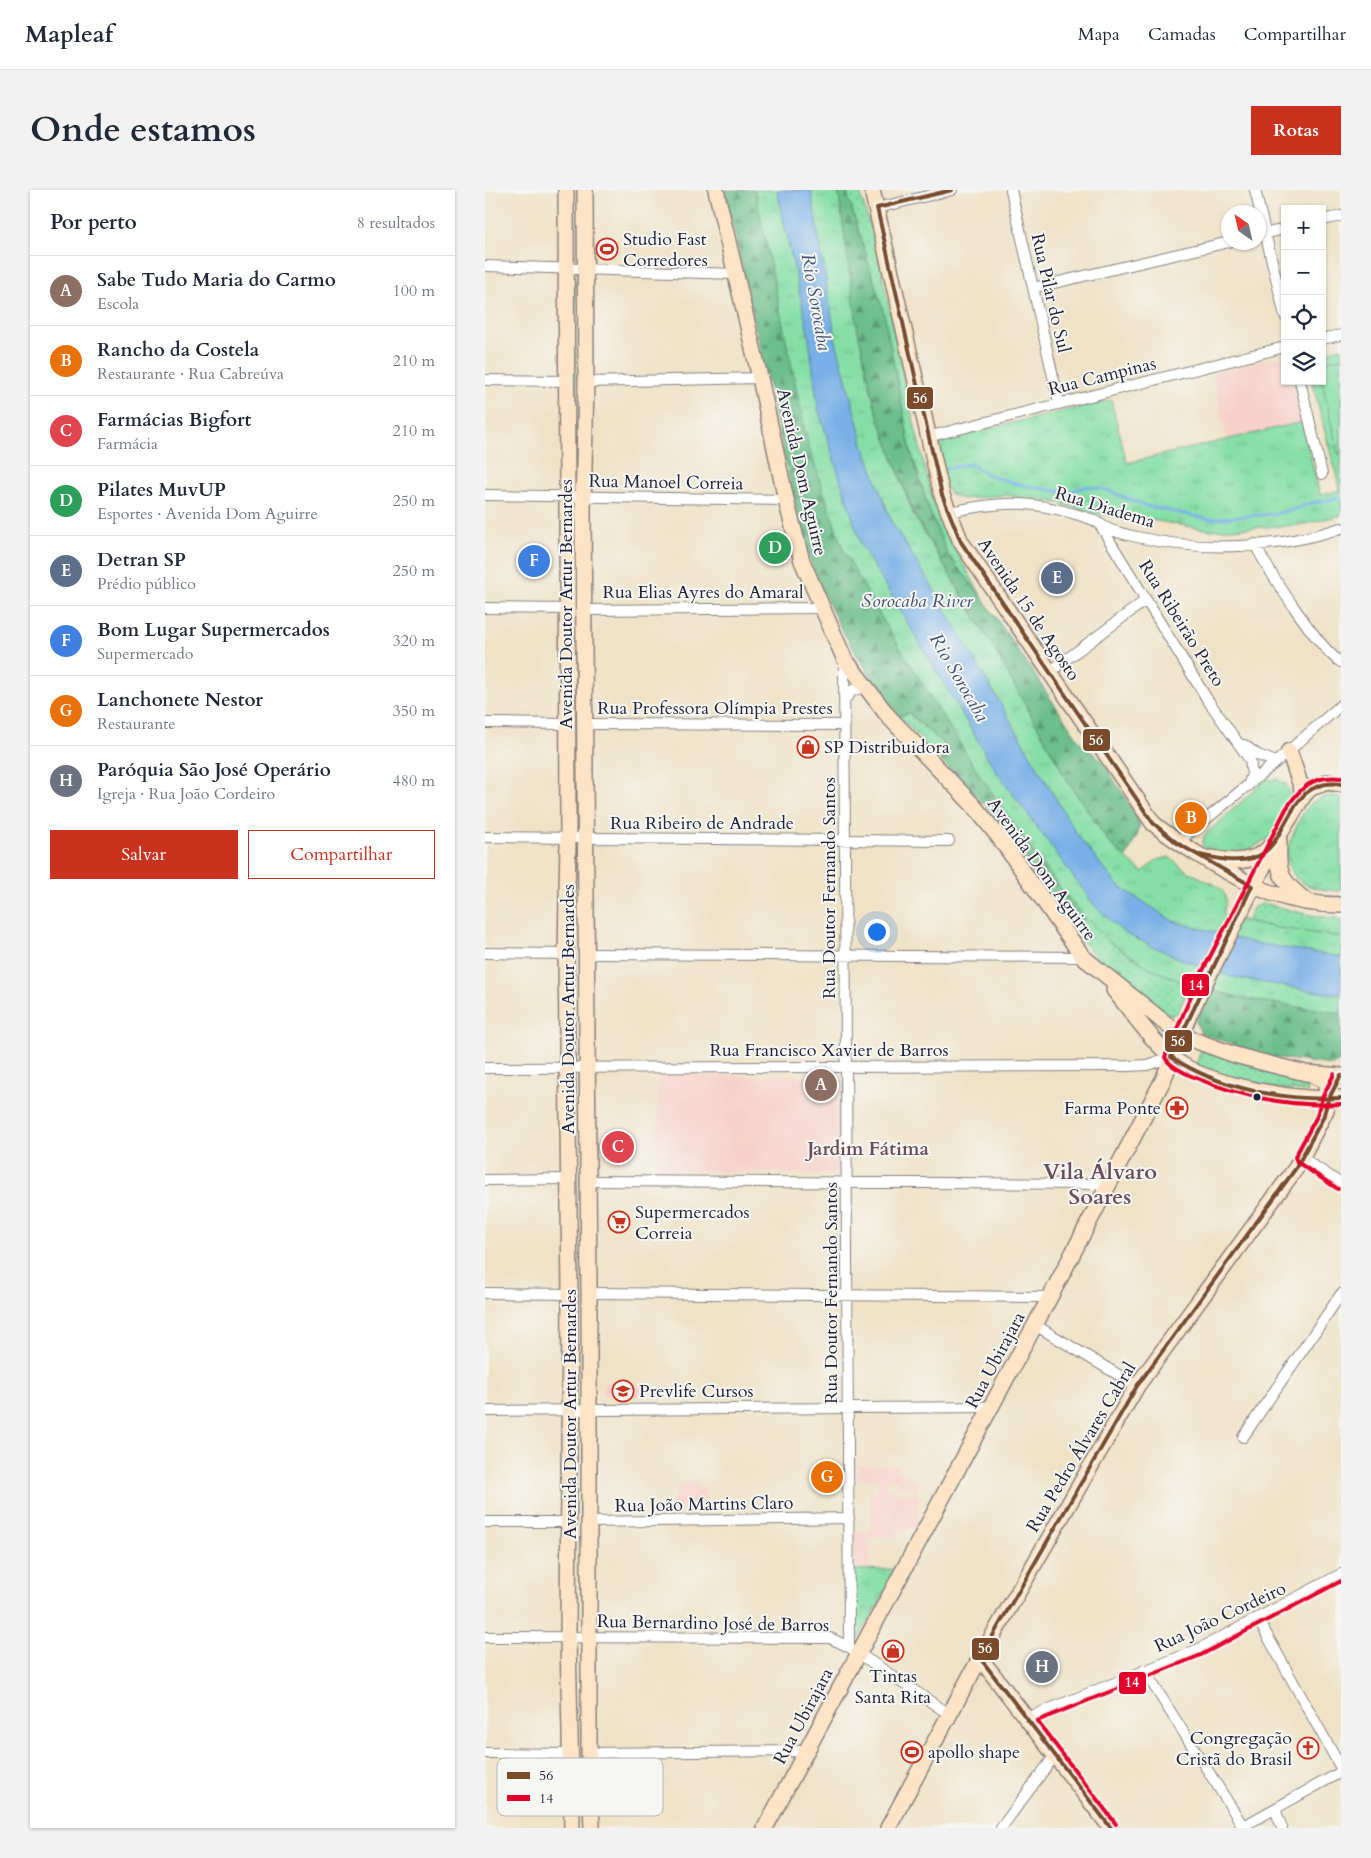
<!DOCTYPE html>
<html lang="pt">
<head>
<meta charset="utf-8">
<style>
	body { margin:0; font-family:Cardo,serif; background:#f2f2f3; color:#1f2937 }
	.controls { position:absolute; right:15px; top:15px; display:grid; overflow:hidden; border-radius:0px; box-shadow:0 1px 4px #0004 }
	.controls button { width:45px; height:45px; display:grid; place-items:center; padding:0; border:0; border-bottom:1px solid #e0e1e3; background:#fff; color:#1f2937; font:25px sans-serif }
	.compass { position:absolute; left:736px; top:15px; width:45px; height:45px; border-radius:50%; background:#fff; box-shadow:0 1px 4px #0004; rotate:326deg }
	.you { position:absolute; left:391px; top:741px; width:18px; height:18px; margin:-12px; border:4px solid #fff; border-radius:50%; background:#1a73e8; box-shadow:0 0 0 8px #1a73e833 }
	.badge { display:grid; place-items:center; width:32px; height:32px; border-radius:50%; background:#c8321e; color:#fff; font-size:16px; font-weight:700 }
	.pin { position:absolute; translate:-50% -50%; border:2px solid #fff; box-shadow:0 1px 5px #0006 }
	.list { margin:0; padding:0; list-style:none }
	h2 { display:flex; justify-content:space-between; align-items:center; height:65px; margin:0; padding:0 20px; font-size:21px }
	h2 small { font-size:16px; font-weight:400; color:#747a83 }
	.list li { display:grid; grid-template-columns:32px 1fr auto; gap:15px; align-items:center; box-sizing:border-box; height:70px; padding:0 20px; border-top:1px solid #e0e1e3 }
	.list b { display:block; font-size:19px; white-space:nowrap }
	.list p { margin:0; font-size:16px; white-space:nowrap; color:#747a83 }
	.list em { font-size:16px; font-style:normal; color:#747a83 }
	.actions { display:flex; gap:10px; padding:15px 20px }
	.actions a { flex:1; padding:11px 0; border:1px solid #c8321e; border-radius:0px; text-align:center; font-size:18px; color:#c8321e }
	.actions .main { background:#c8321e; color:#fff }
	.icon { flex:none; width:28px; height:28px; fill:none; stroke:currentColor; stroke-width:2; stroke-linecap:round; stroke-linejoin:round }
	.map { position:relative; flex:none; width:856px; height:1638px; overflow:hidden; border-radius:0px }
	header { display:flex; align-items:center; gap:30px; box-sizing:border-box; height:70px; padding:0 25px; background:#fff; border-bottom:1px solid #e0e1e3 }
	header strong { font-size:24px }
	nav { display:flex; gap:28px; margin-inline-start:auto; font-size:18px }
	.intro { display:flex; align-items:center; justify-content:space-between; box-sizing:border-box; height:120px; padding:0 30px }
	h1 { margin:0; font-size:35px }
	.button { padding:12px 22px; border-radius:0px; background:#c8321e; color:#fff; font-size:18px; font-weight:700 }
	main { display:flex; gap:30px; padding:0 30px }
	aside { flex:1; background:#fff; border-radius:0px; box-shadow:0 1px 4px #0004 }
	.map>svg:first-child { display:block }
	.built { fill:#f7d1c9 }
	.grass { fill:url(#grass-dots); stroke:#548070 }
	.forest { fill:url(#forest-firs); stroke:#477062 }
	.park { fill:url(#park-tufts); stroke:#548070 }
	.pitch { fill:#85dfa5; stroke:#548070 }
	.water { fill:#77afe6; stroke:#4c6890 }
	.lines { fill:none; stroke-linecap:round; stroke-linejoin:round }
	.stream { stroke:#77afe6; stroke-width:3 }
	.street-casing { stroke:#888280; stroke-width:12 }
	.secondary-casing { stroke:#888280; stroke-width:18 }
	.street { stroke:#fff; stroke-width:10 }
	.secondary { stroke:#fee4c6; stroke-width:15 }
	.bus-1-casing { stroke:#f6f6f2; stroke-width:8 }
	.bus-2-casing { stroke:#f6f6f2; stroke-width:8 }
	.bus-1 { stroke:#7a4b2a; stroke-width:4 }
	.bus-2 { stroke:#e4002b; stroke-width:4 }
	.bus-dot { fill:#22223b; stroke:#f6f6f2; stroke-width:2 }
	.labels { text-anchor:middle; stroke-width:4; stroke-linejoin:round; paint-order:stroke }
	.poi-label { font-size:18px; fill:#22223b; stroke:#f6f6f2; text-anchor:start }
	.street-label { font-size:18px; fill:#22223b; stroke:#f6f6f2 }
	.water-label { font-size:19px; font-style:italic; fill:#405377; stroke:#f6f6f2 }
	.neighbourhood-label { font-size:19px; font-weight:bold; fill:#6b4d5b; stroke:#f6f6f2 }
	.district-label { font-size:22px; font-weight:bold; fill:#6b4d5b; stroke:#f6f6f2 }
	.key { fill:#f6f6f2; stroke:#b6b6bb; stroke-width:1 }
	.key-label { font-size:14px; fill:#22223b }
	.line-badge { stroke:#f6f6f2; stroke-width:2 }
	.badge-label { font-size:14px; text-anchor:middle; font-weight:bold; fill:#fff }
</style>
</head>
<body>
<header>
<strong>Mapleaf</strong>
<nav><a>Mapa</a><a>Camadas</a><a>Compartilhar</a></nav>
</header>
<div class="intro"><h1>Onde estamos</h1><a class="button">Rotas</a></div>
<main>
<aside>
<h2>Por perto<small>8 resultados</small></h2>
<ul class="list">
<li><span class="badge" style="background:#8d6e63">A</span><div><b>Sabe Tudo Maria do Carmo</b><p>Escola</p></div><em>100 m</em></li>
<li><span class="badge" style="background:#e8710a">B</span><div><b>Rancho da Costela</b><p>Restaurante · Rua Cabreúva</p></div><em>210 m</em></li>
<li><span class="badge" style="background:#e0444e">C</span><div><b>Farmácias Bigfort</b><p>Farmácia</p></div><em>210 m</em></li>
<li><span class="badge" style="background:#2e9e5b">D</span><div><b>Pilates MuvUP</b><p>Esportes · Avenida Dom Aguirre</p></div><em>250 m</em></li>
<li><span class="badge" style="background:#5c6f8a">E</span><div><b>Detran SP</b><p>Prédio público</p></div><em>250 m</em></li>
<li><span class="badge" style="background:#3f7fe0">F</span><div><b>Bom Lugar Supermercados</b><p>Supermercado</p></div><em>320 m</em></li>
<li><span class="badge" style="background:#e8710a">G</span><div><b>Lanchonete Nestor</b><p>Restaurante</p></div><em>350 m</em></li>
<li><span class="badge" style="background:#6b7280">H</span><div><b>Paróquia São José Operário</b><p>Igreja · Rua João Cordeiro</p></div><em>480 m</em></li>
</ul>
<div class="actions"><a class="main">Salvar</a><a>Compartilhar</a></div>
</aside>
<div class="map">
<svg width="856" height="1638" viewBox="0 0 856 1638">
	<defs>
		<pattern id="grass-dots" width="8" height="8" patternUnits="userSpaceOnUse" patternTransform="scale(1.25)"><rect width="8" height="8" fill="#85dfa5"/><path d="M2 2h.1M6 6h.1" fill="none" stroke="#73bf8f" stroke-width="1.8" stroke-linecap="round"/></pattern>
		<pattern id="forest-firs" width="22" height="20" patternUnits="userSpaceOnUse" patternTransform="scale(1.25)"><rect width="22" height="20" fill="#6cbe8a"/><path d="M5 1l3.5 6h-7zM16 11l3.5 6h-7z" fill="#589a72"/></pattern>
		<pattern id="park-tufts" width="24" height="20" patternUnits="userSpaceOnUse" patternTransform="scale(1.25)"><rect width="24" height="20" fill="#85dfa5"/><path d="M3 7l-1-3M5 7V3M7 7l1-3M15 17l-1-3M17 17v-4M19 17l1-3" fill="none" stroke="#73bf8f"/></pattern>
	</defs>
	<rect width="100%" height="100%" fill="#f6f6f2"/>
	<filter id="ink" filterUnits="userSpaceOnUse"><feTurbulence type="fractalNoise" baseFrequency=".02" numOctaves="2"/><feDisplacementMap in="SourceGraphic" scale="10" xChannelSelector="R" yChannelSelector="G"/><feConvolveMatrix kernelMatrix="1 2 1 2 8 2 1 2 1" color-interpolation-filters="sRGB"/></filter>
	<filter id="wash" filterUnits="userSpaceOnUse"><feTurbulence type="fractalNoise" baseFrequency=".0096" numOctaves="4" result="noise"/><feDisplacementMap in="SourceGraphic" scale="20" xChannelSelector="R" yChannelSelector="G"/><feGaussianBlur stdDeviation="1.12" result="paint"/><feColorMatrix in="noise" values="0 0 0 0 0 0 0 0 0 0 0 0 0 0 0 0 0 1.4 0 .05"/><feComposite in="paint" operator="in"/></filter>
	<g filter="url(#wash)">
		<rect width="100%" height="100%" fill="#efe2c6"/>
		<path class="built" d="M797 166 800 169V191H807L817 232 742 249 727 182Z
			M173 885 353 886 356 974 352 981 347 984 172 980Z
			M156 1193 159 1207H118V1194Z
			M372 1275 414 1276V1281L436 1292 431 1302 414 1294 412 1290H401L402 1301 433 1304V1339H413L412 1346 385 1347V1378L370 1377 368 1342 386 1341 384 1302 393 1301 392 1290H372Z
			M213 1292 214 1299H221L220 1318 188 1316 189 1302H192V1293Z"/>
		<path class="grass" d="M361 0H374L392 59 425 216 446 303 461 343 497 407 463 365 444 320 426 262Z
			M87 88H89L91 92V290L85 291Z
			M424 523 461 556 457 569 459 574 414 526Z
			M778 713 825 725 856 729V747L806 741 762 731 768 718Z
			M601 728 625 752 665 778 705 795 693 822 687 825C654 812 608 766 586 738Z
			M716 861 818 890 823 902 772 896 710 877Z"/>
		<path class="forest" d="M240 0H270L323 255 358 359 399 432 496 587 556 673 601 728 586 738 501 616 459 574 457 569 461 556 424 523 414 526C378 477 346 428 325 370 319 353 316 335 311 318Z
			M353 0H361L399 123 426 262 444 320 463 365 497 407 597 555 617 570 655 631 653 643 641 668 624 653 584 593 505 452 429 324 390 218 373 142Z
			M725 800 762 809 856 823V870L847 875 779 866 716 843 711 832Z"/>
		<path class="park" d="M270 0H353L373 142 390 218 428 324 505 452 585 595 624 653 657 682 672 670 684 667C692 673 700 681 710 685 728 695 748 697 738 723L774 735 856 747V823L762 809 705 795 665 778 625 752 593 720 556 673 496 587 399 432 358 359 323 255Z
			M856 158V325L816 335 725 340 666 330 613 324 575 313 521 305 478 309 464 303 459 290 453 255 463 248 626 210 642 273 817 232 835 305 855 300 827 191H837V163Z
			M791 589 801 594 806 605 786 647 760 662 742 666 728 663 717 656 719 646 780 590Z
			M847 605 856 608V701C828 700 800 694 802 659 814 634 817 609 847 605Z
			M414 1379 373 1449H369L368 1380Z"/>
		<path class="pitch" d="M856 168V263L853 264 837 191V172Z"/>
		<path class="water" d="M292 0H326L351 151 378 254 407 333 449 400 591 643 632 695 688 731 769 753 856 767V804L832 802 746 787 693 768 639 743 609 715 511 581 376 355 333 218 323 142Z"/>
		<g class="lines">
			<path class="stream" d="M460 279 485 274 505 286 538 295 581 303 603 296 622 300 661 316 724 329 789 324 808 320 826 313 856 308"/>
		</g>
	</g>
	<g filter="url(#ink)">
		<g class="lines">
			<g class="street-casing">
				<path id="street" d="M526 0 574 213
					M770 0 800 126
					M392 18 467 0
					M837 30 856 26
					M774 45 800 39
					M0 76 251 84
					M548 98 744 52
					M837 149 856 145
					M0 190 82 191
					M815 191 837 284
					M101 192 275 188
					M442 247 800 157
					M0 305 301 310
					M464 322C522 310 549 310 606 329 613 332 619 337 626 340 634 343 643 345 652 347 716 362 794 359 856 338
					M615 335 722 509 765 570 767 584 763 596
					M770 354C782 379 835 461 856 472
					M0 418 82 419
					M99 420 337 418
					M359 468 364 1457
					M563 483 661 410
					M360 509 368 500 382 497
					M0 533 83 534
					M100 534 360 535
					M759 555 773 565 791 572
					M0 647 464 651
					M692 653 791 572 856 515
					M0 763 81 764
					M102 764 598 767
					M0 878 644 876 662 875 686 867
					M816 967 856 994
					M0 990 83 989
					M102 991 623 994
					M0 1103 85 1104
					M104 1103 565 1107
					M550 1135 652 1196
					M0 1221 506 1217
					M758 1247 856 1104
					M0 1332H83
					M104 1332 364 1328
					M773 1429 856 1578
					M0 1447 345 1448 364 1457 464 1524
					M659 1480 758 1636
					M542 1528 714 1459 856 1384
					M0 1563 84 1564
					M104 1563 321 1561
					M790 1619 797 1638
					M516 1638 571 1564
					M755 1638 856 1582"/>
			</g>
			<g class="secondary-casing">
				<path id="secondary" d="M81 0 83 648 81 764 85 1104 83 1447 87 1638
					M100 0 101 192 98 320 104 1103V1563L107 1638
					M231 0 275 188 301 310 317 371 359 468 403 526 488 615 514 647 598 767 695 845 750 865 784 874 821 883 856 886
					M387 0 457 305 476 352 668 633C685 648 703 658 722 670 767 697 802 715 856 715
					M804 561 819 605
					M794 651C792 686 796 690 822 712
					M726 668C748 672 770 674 786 656
					M629 800C648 823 671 858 696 874 726 895 820 913 856 908
					M495 1468 626 1638
					M280 1638 565 1107 678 890 704 825 794 645 819 605 826 598 842 592 856 594
					M403 1638 495 1468 652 1196 811 978 841 920 843 910 840 891 828 885"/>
			</g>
			<use href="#street" class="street"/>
			<use href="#secondary" class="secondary"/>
			<g class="bus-1-casing">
				<path id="bus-1" d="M392 18 457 305 476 352 668 633 692 653 767 696 686 867C735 899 798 911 856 908
					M392 18 467 0
					M715 665C733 669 750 673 768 668 805 659 800 586 856 594
					M626 1638 495 1468 652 1196 811 978 838 928 843 910 856 885"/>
			</g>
			<g class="bus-2-casing">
				<path id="bus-2" d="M856 588C829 585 815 597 801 619L712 792 680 867C683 875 696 881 704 885 751 906 804 917 856 914
					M849 884 837 908 832 926 810 967 812 972 853 999
					M631 1634 552 1531 716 1465 856 1391"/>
			</g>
			<use href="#bus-1" class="bus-1"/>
			<use href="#bus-2" class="bus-2"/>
		</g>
	</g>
	<defs>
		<g id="stadium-ring" transform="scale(1.125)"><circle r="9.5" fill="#f6f6f2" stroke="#c8321e" stroke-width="1.5"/><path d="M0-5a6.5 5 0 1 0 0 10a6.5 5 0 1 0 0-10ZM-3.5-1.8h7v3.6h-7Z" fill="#c8321e"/></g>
		<g id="shop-ring" transform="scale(1.125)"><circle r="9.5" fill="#f6f6f2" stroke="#c8321e" stroke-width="1.5"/><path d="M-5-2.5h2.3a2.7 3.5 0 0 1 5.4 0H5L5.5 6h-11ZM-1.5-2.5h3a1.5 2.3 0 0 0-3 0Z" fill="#c8321e"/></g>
		<g id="pharmacy-ring" transform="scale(1.125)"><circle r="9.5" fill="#f6f6f2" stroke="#c8321e" stroke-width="1.5"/><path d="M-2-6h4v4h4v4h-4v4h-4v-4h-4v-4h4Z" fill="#c8321e"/></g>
		<g id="supermarket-ring" transform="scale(1.125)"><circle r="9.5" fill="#f6f6f2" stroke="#c8321e" stroke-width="1.5"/><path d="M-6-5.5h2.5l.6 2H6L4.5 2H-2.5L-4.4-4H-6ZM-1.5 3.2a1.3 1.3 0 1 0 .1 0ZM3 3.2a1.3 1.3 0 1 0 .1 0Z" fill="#c8321e"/></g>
		<g id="university-ring" transform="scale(1.125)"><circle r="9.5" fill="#f6f6f2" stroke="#c8321e" stroke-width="1.5"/><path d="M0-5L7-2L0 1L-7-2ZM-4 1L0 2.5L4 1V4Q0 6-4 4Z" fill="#c8321e"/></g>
		<g id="church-ring" transform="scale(1.125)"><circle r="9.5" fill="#f6f6f2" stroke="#c8321e" stroke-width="1.5"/><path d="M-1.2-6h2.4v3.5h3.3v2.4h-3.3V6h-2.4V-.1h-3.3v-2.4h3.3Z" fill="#c8321e"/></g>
	</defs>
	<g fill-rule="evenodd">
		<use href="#stadium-ring" x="122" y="59"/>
		<use href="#shop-ring" x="323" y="557"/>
		<use href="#pharmacy-ring" x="692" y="918"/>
		<use href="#supermarket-ring" x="134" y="1032"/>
		<use href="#university-ring" x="138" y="1201"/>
		<use href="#shop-ring" x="408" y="1461"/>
		<use href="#church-ring" x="823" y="1558"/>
		<use href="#stadium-ring" x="427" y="1562"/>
	</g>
	<circle class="bus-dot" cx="772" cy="907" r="4.5"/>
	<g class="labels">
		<g class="poi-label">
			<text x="138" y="55">Studio Fast<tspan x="138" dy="21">Corredores</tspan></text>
			<text x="339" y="563">SP Distribuidora</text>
			<text x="676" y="924" text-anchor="end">Farma Ponte</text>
			<text x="150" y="1028">Supermercados<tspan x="150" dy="21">Correia</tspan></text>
			<text x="154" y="1207">Prevlife Cursos</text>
			<text x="408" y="1492" text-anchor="middle">Tintas<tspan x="408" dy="21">Santa Rita</tspan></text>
			<text x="807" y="1554" text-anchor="end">Congregação<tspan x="807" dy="21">Cristã do Brasil</tspan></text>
			<text x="443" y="1568">apollo shape</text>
		</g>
		<g class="street-label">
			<text transform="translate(566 103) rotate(77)" y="6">Rua Pilar do Sul</text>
			<text transform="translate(617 186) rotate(-14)" y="6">Rua Campinas</text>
			<text transform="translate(317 282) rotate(77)" y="6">Avenida Dom Aguirre</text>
			<text transform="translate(181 292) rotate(1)" y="6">Rua Manoel Correia</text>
			<text transform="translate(620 317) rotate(17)" y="6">Rua Diadema</text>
			<text x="218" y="408">Rua Elias Ayres do Amaral</text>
			<text transform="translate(81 414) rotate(-90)" y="6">Avenida Doutor Artur Bernardes</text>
			<text transform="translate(544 419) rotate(56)" y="6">Avenida 15 de Agosto</text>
			<text transform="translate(697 433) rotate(58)" y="6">Rua Ribeirão Preto</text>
			<text x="230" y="524">Rua Professora Olímpia Prestes</text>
			<text x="217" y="639">Rua Ribeiro de Andrade</text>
			<text transform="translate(557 679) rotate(54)" y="6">Avenida Dom Aguirre</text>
			<text transform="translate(344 698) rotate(-90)" y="6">Rua Doutor Fernando Santos</text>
			<text transform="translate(83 819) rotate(-90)" y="6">Avenida Doutor Artur Bernardes</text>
			<text x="344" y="866">Rua Francisco Xavier de Barros</text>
			<text transform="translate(346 1103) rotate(-90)" y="6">Rua Doutor Fernando Santos</text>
			<text transform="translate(510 1170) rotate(-62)" y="6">Rua Ubirajara</text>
			<text transform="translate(85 1224) rotate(-90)" y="6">Avenida Doutor Artur Bernardes</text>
			<text transform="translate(596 1257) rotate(-59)" y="6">Rua Pedro Álvares Cabral</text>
			<text transform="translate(219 1314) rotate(-1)" y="6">Rua João Martins Claro</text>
			<text transform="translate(735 1427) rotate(-25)" y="6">Rua João Cordeiro</text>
			<text transform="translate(228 1433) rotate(1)" y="6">Rua Bernardino José de Barros</text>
			<text transform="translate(318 1526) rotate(-62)" y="6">Rua Ubirajara</text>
		</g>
		<g class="water-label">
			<text transform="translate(332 112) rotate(80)" y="7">Rio Sorocaba</text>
			<text x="432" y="417">Sorocaba River</text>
			<text transform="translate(475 487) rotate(60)" y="7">Rio Sorocaba</text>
		</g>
		<g class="neighbourhood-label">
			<text x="383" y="965">Jardim Fátima</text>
		</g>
		<g class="district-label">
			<text x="615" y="989">Vila Álvaro<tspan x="615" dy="25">Soares</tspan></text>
		</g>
	</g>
	<rect x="12" y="1568" width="166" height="58" rx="8" class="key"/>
	<rect x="22" y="1582" width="23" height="7" fill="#7a4b2a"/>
	<rect x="22" y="1605" width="23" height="6" fill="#e4002b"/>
	<g class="key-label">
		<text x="54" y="1590">56</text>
		<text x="54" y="1613">14</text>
	</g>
	<g class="line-badge">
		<rect x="421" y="196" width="28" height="24" rx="5" fill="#7a4b2a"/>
		<rect x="597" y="538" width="29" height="24" rx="5" fill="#7a4b2a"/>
		<rect x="696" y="783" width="29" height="24" rx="5" fill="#e4002b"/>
		<rect x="679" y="839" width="29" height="24" rx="5" fill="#7a4b2a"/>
		<rect x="486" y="1447" width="29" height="24" rx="5" fill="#7a4b2a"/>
		<rect x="633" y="1481" width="29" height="24" rx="5" fill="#e4002b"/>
	</g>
	<g class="badge-label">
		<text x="435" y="213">56</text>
		<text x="611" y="555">56</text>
		<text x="711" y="800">14</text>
		<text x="693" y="856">56</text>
		<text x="500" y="1463">56</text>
		<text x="647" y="1497">14</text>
	</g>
</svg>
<div class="controls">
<button>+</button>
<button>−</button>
<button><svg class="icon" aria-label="locate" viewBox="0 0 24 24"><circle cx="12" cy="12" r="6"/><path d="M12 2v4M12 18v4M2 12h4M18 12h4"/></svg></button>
<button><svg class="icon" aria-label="layers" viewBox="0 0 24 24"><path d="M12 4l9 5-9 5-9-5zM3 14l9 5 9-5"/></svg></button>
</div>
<svg class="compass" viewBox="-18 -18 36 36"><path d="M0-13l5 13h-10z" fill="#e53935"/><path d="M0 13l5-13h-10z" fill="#747a83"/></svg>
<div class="you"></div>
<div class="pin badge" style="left:336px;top:895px;background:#8d6e63">A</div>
<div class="pin badge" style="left:706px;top:628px;background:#e8710a">B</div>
<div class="pin badge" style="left:133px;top:957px;background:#e0444e">C</div>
<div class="pin badge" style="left:290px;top:358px;background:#2e9e5b">D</div>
<div class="pin badge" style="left:572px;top:388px;background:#5c6f8a">E</div>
<div class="pin badge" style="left:49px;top:371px;background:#3f7fe0">F</div>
<div class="pin badge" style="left:342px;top:1287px;background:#e8710a">G</div>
<div class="pin badge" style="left:557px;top:1477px;background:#6b7280">H</div>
</div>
</main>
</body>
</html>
